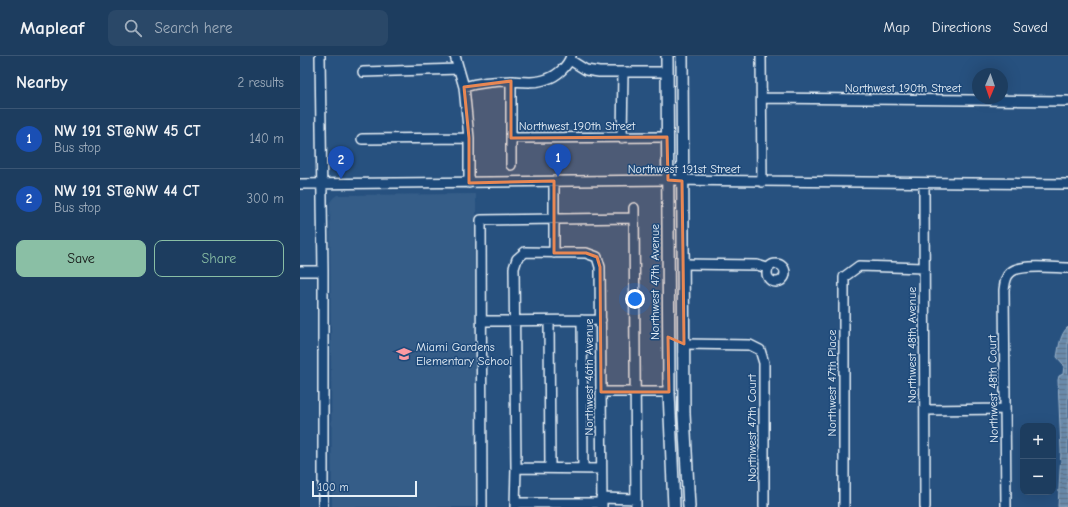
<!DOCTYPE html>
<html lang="en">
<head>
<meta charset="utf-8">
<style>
	body { margin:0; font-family:"Comic Neue",sans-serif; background:#2a4868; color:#f1f3f6 }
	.controls { position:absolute; right:12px; bottom:12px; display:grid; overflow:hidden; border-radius:8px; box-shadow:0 4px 16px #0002 }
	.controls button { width:36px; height:36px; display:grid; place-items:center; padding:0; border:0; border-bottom:1px solid #3b5674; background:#1d3d5f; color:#f1f3f6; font:20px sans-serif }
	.compass { position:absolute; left:672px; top:12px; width:36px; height:36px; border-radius:50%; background:#1d3d5f; box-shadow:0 4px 16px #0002; rotate:182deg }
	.scale { position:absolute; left:12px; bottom:10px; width:105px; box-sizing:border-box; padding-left:4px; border:2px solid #e8f1f8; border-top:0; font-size:11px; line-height:14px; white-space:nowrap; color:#e8f1f8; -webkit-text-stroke:3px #1f4a7a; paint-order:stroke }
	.you { position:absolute; left:335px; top:243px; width:14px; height:14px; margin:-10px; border:3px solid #fff; border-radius:50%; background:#1a73e8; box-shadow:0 0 0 6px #1a73e833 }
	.badge { display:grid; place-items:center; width:26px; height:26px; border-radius:50%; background:#8abfa5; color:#fff; font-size:13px; font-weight:700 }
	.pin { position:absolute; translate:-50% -33px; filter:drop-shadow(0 1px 2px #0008) }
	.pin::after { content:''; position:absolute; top:21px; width:14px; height:12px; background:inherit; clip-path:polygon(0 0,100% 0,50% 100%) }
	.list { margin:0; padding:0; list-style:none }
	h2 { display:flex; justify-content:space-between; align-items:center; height:52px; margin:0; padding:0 16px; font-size:17px }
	h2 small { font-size:13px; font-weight:400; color:#a0aebd }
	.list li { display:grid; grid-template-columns:26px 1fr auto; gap:12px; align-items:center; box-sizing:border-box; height:60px; padding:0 16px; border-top:1px solid #3b5674 }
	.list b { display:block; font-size:15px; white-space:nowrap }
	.list p { margin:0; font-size:13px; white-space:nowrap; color:#a0aebd }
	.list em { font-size:13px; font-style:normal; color:#a0aebd }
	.actions { display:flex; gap:8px; padding:12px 16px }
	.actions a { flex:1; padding:9px 0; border:1px solid #8abfa5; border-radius:8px; text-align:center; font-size:14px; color:#8abfa5 }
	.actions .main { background:#8abfa5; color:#111 }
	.icon { flex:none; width:22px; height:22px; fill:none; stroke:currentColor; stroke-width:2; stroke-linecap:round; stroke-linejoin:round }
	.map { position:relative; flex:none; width:768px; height:451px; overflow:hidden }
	header { display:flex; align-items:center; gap:24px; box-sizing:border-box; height:56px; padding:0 20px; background:#1d3d5f; border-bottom:1px solid #3b5674 }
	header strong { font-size:19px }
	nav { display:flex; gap:22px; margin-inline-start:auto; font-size:14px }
	.search { width:280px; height:36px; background:#2a4868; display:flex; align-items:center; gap:10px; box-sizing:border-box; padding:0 14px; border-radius:8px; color:#a0aebd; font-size:15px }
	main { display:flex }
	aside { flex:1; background:#1d3d5f }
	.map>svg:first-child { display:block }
	.built { fill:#355d88 }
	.water { fill:url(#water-rules); stroke:#9db3c9 }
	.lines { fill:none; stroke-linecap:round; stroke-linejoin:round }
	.minor-casing { stroke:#e8f1f8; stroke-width:12 }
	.major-casing { stroke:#e8f1f8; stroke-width:14 }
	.minor { stroke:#1f4a7a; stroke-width:9 }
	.major { stroke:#1f4a7a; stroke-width:11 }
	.marked { fill:#e88753; fill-opacity:0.2; stroke:#e88753; stroke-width:3; stroke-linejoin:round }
	.labels { text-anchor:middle; stroke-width:3; stroke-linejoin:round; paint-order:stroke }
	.street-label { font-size:12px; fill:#e8f1f8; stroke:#1f4a7a }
	.poi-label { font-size:12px; fill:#e8f1f8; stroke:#1f4a7a; text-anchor:start }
</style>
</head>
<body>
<header>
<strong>Mapleaf</strong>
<div class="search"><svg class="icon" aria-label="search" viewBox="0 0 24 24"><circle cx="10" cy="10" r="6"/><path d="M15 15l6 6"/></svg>Search here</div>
<nav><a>Map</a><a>Directions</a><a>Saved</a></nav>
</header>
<main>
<aside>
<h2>Nearby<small>2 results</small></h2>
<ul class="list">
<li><span class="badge" style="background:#1a4fb4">1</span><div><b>NW 191 ST@NW 45 CT</b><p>Bus stop</p></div><em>140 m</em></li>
<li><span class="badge" style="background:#1a4fb4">2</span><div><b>NW 191 ST@NW 44 CT</b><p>Bus stop</p></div><em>300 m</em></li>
</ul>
<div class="actions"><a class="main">Save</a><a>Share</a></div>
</aside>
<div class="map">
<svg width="768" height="451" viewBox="0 0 768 451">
	<defs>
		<pattern id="water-rules" width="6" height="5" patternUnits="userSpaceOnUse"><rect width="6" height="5" fill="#6b8aaa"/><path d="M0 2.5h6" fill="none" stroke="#5e7388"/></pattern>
	</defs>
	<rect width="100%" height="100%" fill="#27517f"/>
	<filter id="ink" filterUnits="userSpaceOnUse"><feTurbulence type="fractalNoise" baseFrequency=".025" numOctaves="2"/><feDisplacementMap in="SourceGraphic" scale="8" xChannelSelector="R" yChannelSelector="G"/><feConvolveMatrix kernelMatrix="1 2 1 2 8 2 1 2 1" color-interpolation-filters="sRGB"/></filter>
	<g filter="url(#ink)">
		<path class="built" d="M176 138 179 451H32L30 146 33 142 37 139Z"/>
		<path class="water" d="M768 271V451H758L761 395 758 324 759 320 763 318 764 309 757 301C759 291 760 278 768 271Z"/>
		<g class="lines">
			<g class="minor-casing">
				<path id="minor" d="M20 0 23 215V451
					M155 0 164 31 169 82V127
					M461 0 462 126
					M270 4 286 14 299 16H367
					M63 16 159 13
					M164 31C180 26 197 25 213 25 225 26 237 27 247 23 257 20 268 10 271 0
					M462 42 768 45
					M211 82 367 81
					M322 82 323 16
					M62 83 169 82
					M211 109V25
					M254 125V197
					M624 127 625 451
					M0 128 368 124 768 128
					M334 152 336 451
					M467 217a9 9 0 1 1 18 0a9 9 0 1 1-18 0Z
					M383 208 457 209 467 212
					M0 215H23
					M282 264 283 413
					M182 265 301 264
					M249 265 250 412
					M384 288 450 289 460 294 464 307V451
					M301 336H369
					M625 354 705 353
					M216 412 301 413
					M301 442 336 443
					M215 447H302
					M182 451 181 164 334 162
					M215 451 216 412 214 212 217 203 225 196 286 197 297 201 300 211 302 451
					M544 451V221L559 210 624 212
					M706 451 704 234C705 228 705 221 710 217 719 207 755 212 768 212"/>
			</g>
			<g class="major-casing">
				<path id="major" d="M367 0 369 336 374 451
					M382 0 384 358 389 451"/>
			</g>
			<use href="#minor" class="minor"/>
			<use href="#major" class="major"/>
		</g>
	</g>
	<path class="marked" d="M211 25V82L367 81 368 124 382 125 383 198 384 288 368 281 369 336H301L300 211 297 201 286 197H254V125L169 127V82L164 31Z"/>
	<defs>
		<g id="school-bare" transform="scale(1.2)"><path d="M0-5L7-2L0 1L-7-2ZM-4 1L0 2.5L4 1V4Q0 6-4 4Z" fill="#ff9aa2" stroke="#1f4a7a" stroke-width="2.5" paint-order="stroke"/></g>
	</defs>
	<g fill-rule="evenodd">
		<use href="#school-bare" x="104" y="298"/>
	</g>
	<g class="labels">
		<g class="street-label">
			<text x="603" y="36">Northwest 190th Street</text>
			<text x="277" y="74">Northwest 190th Street</text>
			<text x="384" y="117">Northwest 191st Street</text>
			<text transform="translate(355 226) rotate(-90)" y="4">Northwest 47th Avenue</text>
			<text transform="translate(612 289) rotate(-90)" y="4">Northwest 48th Avenue</text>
			<text transform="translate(289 321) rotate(-90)" y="4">Northwest 46th Avenue</text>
			<text transform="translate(532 327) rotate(-90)" y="4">Northwest 47th Place</text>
			<text transform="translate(693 333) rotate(-91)" y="4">Northwest 48th Court</text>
			<text transform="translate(452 372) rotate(-90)" y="4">Northwest 47th Court</text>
		</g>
		<g class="poi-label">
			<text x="116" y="295">Miami Gardens<tspan x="116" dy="14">Elementary School</tspan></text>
		</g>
	</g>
</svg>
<div class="controls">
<button>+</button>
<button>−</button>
</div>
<svg class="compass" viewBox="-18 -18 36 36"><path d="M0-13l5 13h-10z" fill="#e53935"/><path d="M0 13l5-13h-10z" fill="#a0aebd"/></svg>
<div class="scale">100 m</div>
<div class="you"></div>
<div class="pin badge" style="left:258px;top:121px;background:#1a4fb4">1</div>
<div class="pin badge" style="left:41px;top:123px;background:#1a4fb4">2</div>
</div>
</main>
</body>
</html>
